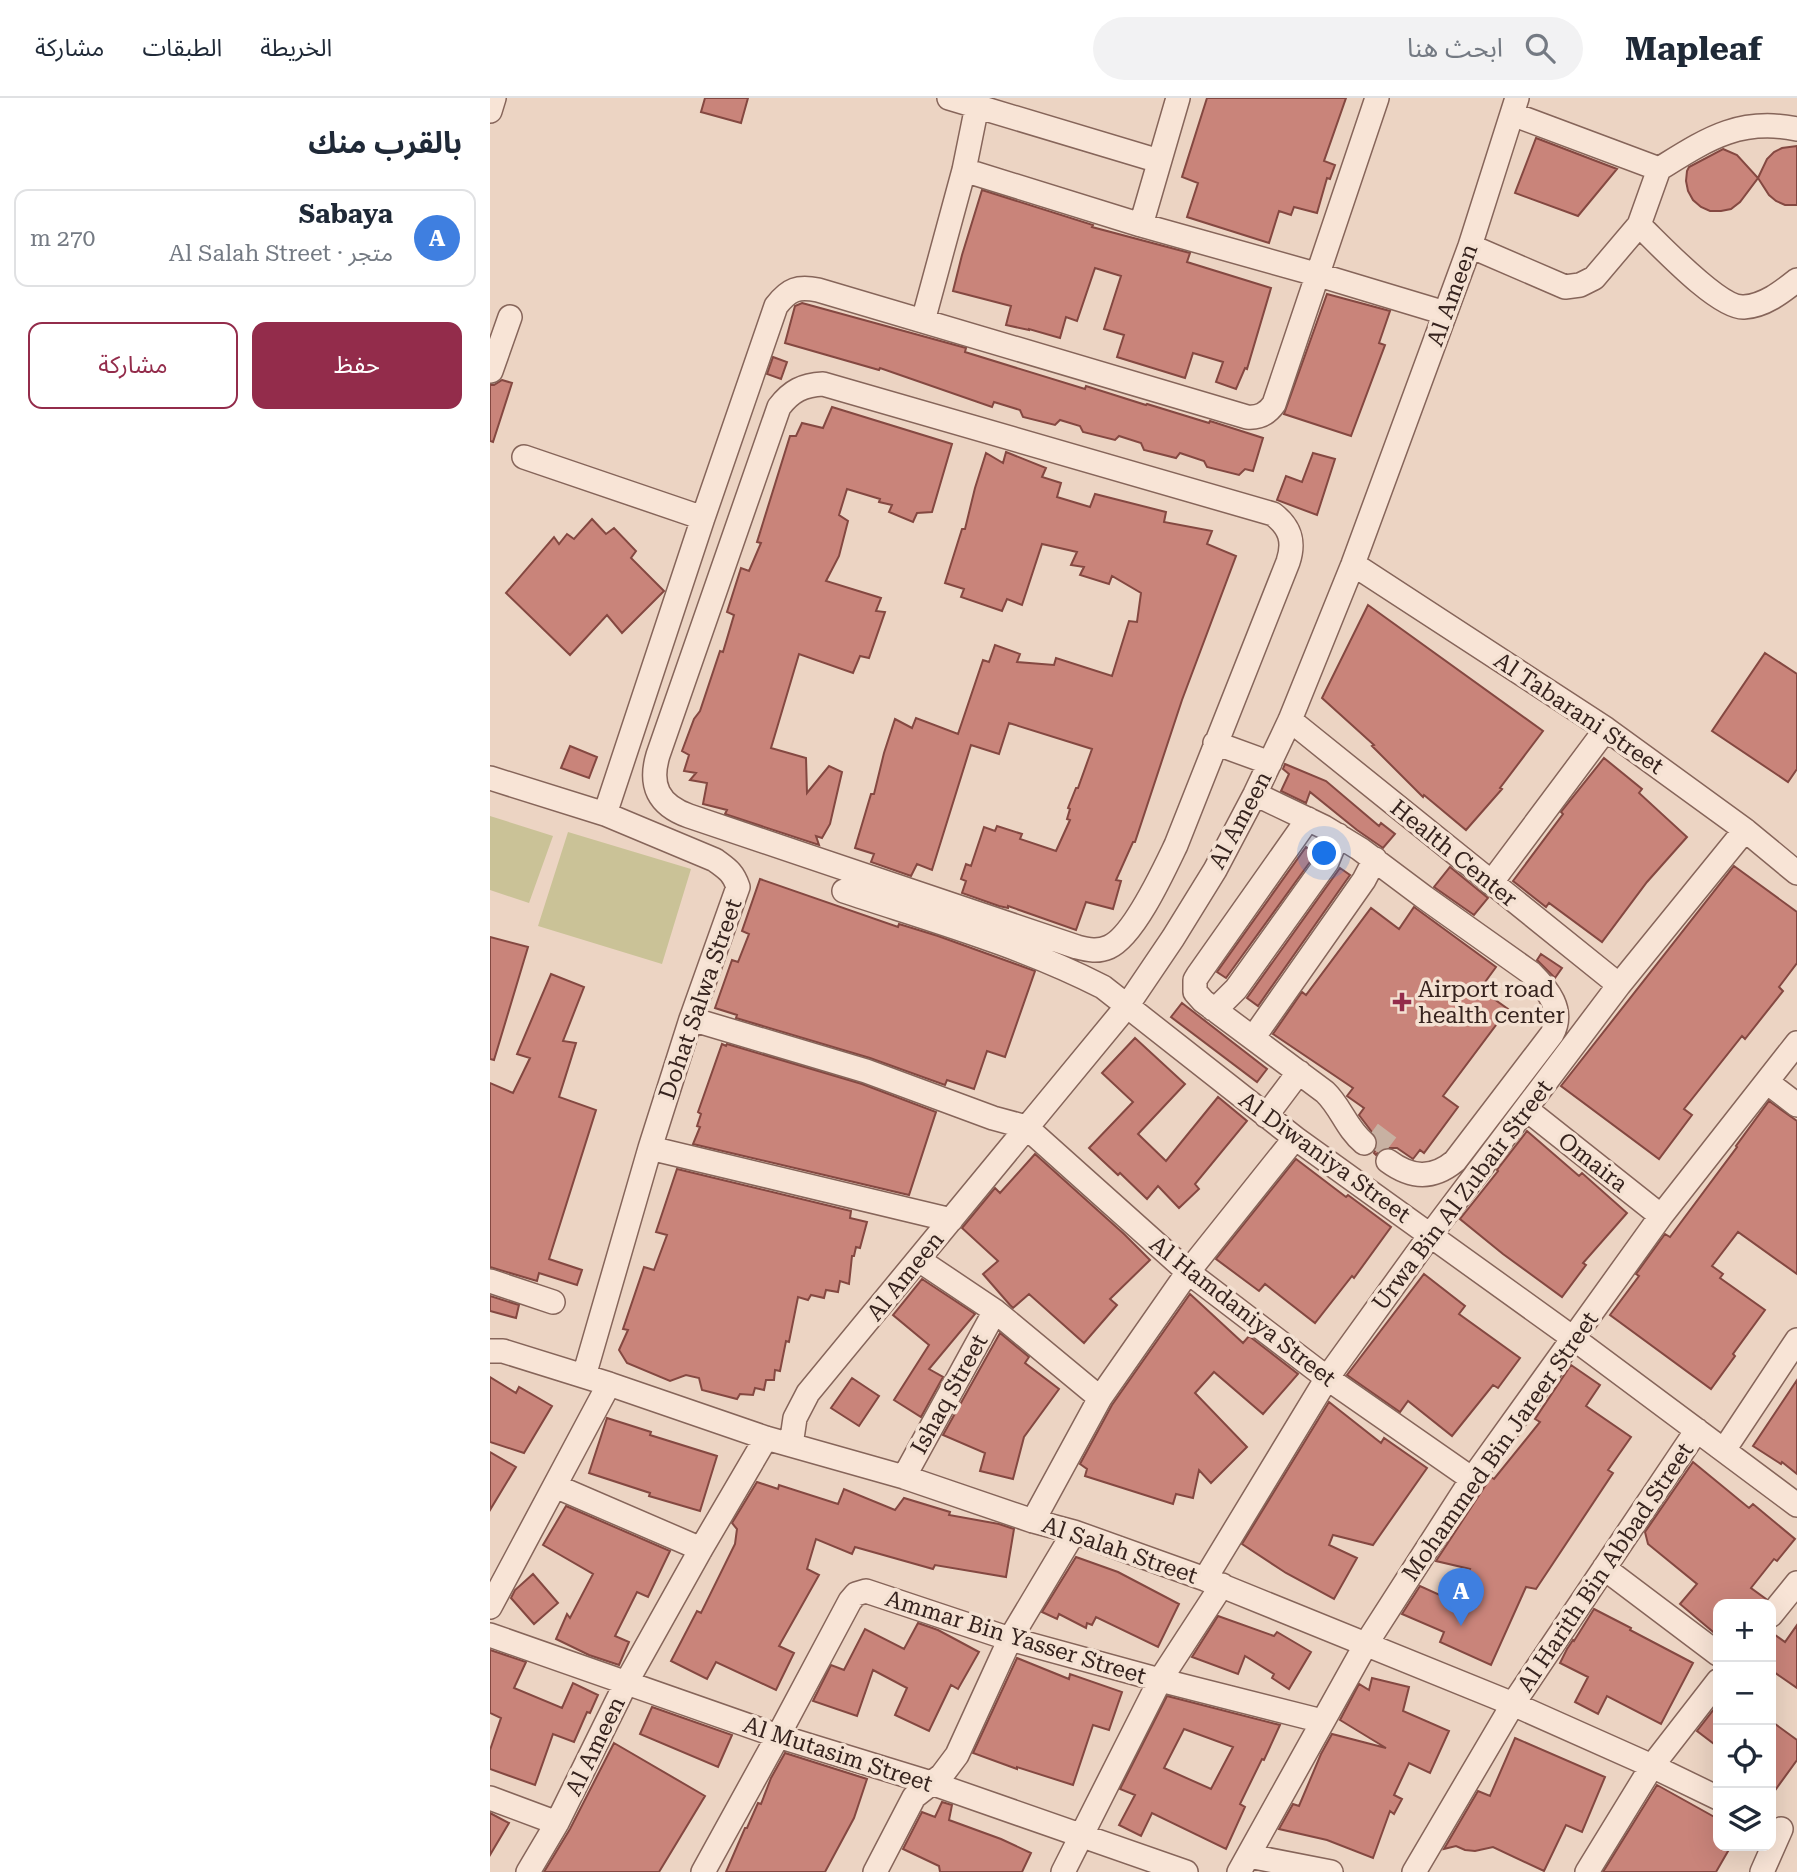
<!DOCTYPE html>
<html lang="ar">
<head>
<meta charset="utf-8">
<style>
	body { margin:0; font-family:"Roboto Serif","Noto Sans Arabic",serif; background:#f2f2f3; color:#1f2937; direction:rtl }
	.controls { position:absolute; right:21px; bottom:21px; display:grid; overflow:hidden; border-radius:14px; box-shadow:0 7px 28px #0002 }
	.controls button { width:63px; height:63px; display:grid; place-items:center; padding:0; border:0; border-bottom:2px solid #e0e1e3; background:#fff; color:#1f2937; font:35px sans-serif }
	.you { position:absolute; left:835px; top:756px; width:24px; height:24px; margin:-18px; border:5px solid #fff; border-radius:50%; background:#1a73e8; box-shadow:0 0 0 10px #1a73e833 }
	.badge { display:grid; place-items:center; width:46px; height:46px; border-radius:50%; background:#932c4b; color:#fff; font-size:23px; font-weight:700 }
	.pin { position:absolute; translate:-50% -58px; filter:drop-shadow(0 2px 4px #0008) }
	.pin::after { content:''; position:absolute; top:37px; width:24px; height:21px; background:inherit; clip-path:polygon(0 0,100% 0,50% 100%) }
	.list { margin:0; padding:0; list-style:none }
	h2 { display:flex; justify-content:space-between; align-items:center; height:91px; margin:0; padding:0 28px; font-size:30px }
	h2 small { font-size:23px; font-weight:400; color:#747a83 }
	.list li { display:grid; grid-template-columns:46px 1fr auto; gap:21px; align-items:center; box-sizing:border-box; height:98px; margin:0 14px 14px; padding:0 14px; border:2px solid #e0e1e3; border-radius:14px }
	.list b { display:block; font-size:26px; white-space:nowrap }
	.list p { margin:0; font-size:23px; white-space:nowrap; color:#747a83 }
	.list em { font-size:23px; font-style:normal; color:#747a83 }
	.actions { display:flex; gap:14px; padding:21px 28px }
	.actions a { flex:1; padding:16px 0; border:2px solid #932c4b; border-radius:14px; text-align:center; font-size:24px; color:#932c4b }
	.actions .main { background:#932c4b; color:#fff }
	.icon { flex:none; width:38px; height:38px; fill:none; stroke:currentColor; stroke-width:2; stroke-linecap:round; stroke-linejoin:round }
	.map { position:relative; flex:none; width:1307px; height:1774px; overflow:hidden; direction:ltr }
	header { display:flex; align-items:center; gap:42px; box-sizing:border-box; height:98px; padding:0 35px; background:#fff; border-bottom:2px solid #e0e1e3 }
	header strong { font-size:33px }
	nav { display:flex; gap:38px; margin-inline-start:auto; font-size:24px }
	.search { width:490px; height:63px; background:#f2f2f3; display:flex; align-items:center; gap:18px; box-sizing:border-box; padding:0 24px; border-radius:38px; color:#747a83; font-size:26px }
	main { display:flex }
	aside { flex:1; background:#fff }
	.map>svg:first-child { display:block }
	.green { fill:#cac297 }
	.building { fill:#c9847a; stroke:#844841; stroke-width:2; fill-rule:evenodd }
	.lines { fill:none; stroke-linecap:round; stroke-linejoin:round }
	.minor-tunnel { stroke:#c8b1a2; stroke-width:23; stroke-dasharray:23 11; stroke-linecap:butt }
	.minor-casing { stroke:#86655a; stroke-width:26 }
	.minor { stroke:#f8e4d6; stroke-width:23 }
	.poi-dot { fill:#932c4b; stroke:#f4e1d2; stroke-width:2.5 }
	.labels { text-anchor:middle; stroke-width:7; stroke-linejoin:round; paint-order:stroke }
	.street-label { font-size:23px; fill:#36231e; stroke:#f4e1d2 }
	.poi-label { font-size:23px; fill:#36231e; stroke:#f4e1d2; text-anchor:start }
</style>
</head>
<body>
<header>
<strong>Mapleaf</strong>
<div class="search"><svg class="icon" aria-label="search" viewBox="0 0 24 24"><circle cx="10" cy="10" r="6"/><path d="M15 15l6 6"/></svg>ابحث هنا</div>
<nav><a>الخريطة</a><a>الطبقات</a><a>مشاركة</a></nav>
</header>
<main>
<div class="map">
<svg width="1307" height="1774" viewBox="0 0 1307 1774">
	<rect width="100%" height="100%" fill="#ecd4c3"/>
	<path class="green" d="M0 718 63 738 39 805 0 792Z
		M78 734 201 771 172 866 48 828Z"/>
	<path class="building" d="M215 0H258L251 25 211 14Z
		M717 0H856L834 63 845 67 840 81 837 80 827 115 804 109 801 117 789 113 779 145 697 119 708 85 692 79Z
		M1046 40 1127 71 1088 118 1025 95Z
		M1307 48V107H1295L1286 103 1279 97 1268 80 1277 61 1284 54 1292 50Z
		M1233 51 1247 57 1268 80 1250 104 1241 111 1231 113H1220L1211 109 1203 102 1198 93 1196 83 1197 73 1199 69Z
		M492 92 603 127 602 129 700 155 697 164 781 190 757 271 755 270 746 291 726 284 733 264 703 255 695 280 627 259 634 237 614 231 631 178 605 170 587 223 576 219 570 240 539 231V232L516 227 521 208 463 193 472 157Z
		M837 196 900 213 889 245 895 247 861 338 794 316Z
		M312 205 476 250 475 254 595 291 596 288 656 307 657 306 719 325 720 323 773 340 763 373 755 371 749 377 717 369 714 363 690 355 686 360 654 352 651 345 629 338 625 342 593 334 590 328 570 322 565 327 533 319 530 312 504 304 502 309 390 270 389 272 295 245 305 208Z
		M283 259 297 264 291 281 277 276Z
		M12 282 22 285 3 344 0 343V287H4Z
		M342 309 462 346 442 414 427 415 423 424 399 414 402 407 389 404 390 401 357 391 349 417 358 423 349 458 336 483 391 500 386 513 395 514 379 560 370 558 363 575 309 556 281 650 316 660 317 695 339 668 352 674 340 726 332 740 326 738 329 747 235 716 237 712 213 706 217 685 200 682 206 675 194 673 199 657 192 653 204 621 210 613 230 553 233 554 244 517 237 514 251 470 259 473 271 445 267 444 300 338H306L312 325 333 330Z
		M516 354 556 370 552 379 571 385 567 399 600 409 605 396 676 414 674 424 722 433 717 446 746 458 692 602 645 744H643L626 782 631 783 623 811 596 804 586 832 518 808V810L509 808 472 795 476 783 471 781 476 766 481 768 494 729 505 733 507 728 532 736 530 741 566 753 580 722 577 721 580 711 578 710 586 690H588L602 651 519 625 509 656 481 647 442 772 427 766 421 778 381 764 384 756 365 750 381 696H384L394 655 405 621 422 630 426 620 468 636 493 562 499 564 505 547 530 556 527 564 564 567 566 560 622 578 639 523 647 524 651 495 622 478 619 486 590 477 594 469 581 467 587 454 552 446 532 507 517 501 512 513 471 499 474 491 455 485 472 431H475L485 390 496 355 513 365Z
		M823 355 845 361 827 417 787 402 796 378 812 384Z
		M102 421 116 436 124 430 146 453 141 460 174 493 132 535 117 517 80 557 16 495 64 439 69 446 77 436 84 441Z
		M878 507 1053 633 1010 690 1012 691 976 732 934 697 933 699 882 648 884 647 832 600Z
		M1275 555 1307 576V671L1298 684 1222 633Z
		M80 648 107 659 99 680 71 670Z
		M1114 660 1152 691 1149 695 1197 739 1157 784 1112 844 1059 805 1056 809 1023 783 1073 716 1071 714Z
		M795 666 836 683 889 728 891 725 905 736 893 750 867 732 820 694 816 705 791 693 799 676 793 671Z
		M816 749 825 756V757L736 880 727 874Z
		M1244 768 1307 814V865L1289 889 1293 893 1255 941 1252 938 1194 1011 1202 1017 1169 1061 1071 988Z
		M960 769 998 800 984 817 944 789Z
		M850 770 860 777 768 908 757 900Z
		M270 781 408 829 409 826 448 838 545 873 515 959 497 953 484 991 457 982 455 987 380 960 246 920 247 917 225 910 242 862 248 864 259 836 252 833Z
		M924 809 1006 869 990 891 1018 911 953 998 968 1009 934 1055 930 1052 923 1061 907 1050H892L886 1057 884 1055 887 1049 888 1042 869 1017 874 1010 857 998 863 990 783 936 812 894 816 897 881 810 909 831Z
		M0 839 38 849 4 962 0 961Z
		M1051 856 1072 870 1065 880 1047 862Z
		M61 876 94 889 73 943 86 945 69 999 106 1012 59 1161 92 1172 87 1187 49 1175 47 1183 0 1169V985L23 995 40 960 27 956Z
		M692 905 777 971 767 984 681 919Z
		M645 940 695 986 648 1036 676 1063 728 999 757 1023 705 1086 709 1091 689 1110 668 1088 657 1101 630 1075 628 1077 599 1050 643 1004 612 975Z
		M232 946 236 948 237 946 372 986 446 1014 419 1097 203 1046 210 1029 207 1028 211 1016 208 1014Z
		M1279 1003 1307 1023V1176L1248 1134 1222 1168 1233 1176 1230 1180 1275 1212 1243 1256 1245 1258 1221 1291 1120 1217 1149 1178 1146 1176 1175 1136 1180 1139 1247 1049 1246 1048Z
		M1037 1033 1089 1078 1092 1075 1137 1115 1093 1165 1096 1167 1072 1199 1013 1156 970 1121 1008 1073 1007 1072Z
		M545 1056 634 1136 660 1162 620 1201 627 1207 594 1245 539 1196 523 1210 520 1207 493 1176 508 1163 472 1130 505 1090 510 1095Z
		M806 1061 856 1099 858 1097 901 1129 864 1180 862 1178 825 1225 775 1186 769 1193 726 1161Z
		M187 1071 361 1113 360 1120 377 1124 370 1150 366 1149 364 1158H362L359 1186 350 1183 348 1194 336 1192 334 1200 321 1197 318 1202 308 1199 299 1244 296 1243 290 1273 285 1272 284 1282H276L274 1292 265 1290 263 1297 250 1296 247 1301 212 1292 209 1280 196 1277 180 1283 137 1265 129 1252 138 1232 133 1231 154 1169 164 1172 177 1137 166 1134Z
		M934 1176 975 1208 969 1216 1030 1260 1008 1290 1003 1287 962 1338 918 1303 910 1314 857 1277Z
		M432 1181 485 1216 439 1271 453 1279 431 1319 404 1302 439 1247 403 1217Z
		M700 1196 753 1245 759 1238 808 1276 773 1316 724 1274 705 1295 757 1349 721 1385 709 1372 703 1400 686 1396 683 1406 595 1378 597 1371 590 1366 622 1307Z
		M0 1198 29 1207 26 1220 0 1213Z
		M510 1235 539 1259 535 1265 569 1291 534 1339 523 1381 490 1373 495 1355 453 1337Z
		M1081 1267 1110 1287 1096 1308 1141 1339 1118 1372 1123 1375 1046 1491 1036 1489 1001 1567 950 1544 954 1534 912 1516 930 1488 965 1504 980 1471 946 1463 1001 1379 1004 1381 1050 1324 1045 1321Z
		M0 1279 26 1295 29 1289 62 1308 34 1355 0 1344Z
		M362 1280 389 1298 369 1328 341 1310Z
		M1307 1282V1376L1292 1364 1291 1366 1263 1348Z
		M839 1304 891 1345 894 1340 937 1370 883 1447 843 1437 839 1447 867 1460 844 1501 796 1475 752 1446Z
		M117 1320 161 1334 160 1337 227 1358 210 1413 159 1398 160 1395 99 1375Z
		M0 1354 26 1369 0 1412Z
		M1203 1364 1259 1410 1263 1406 1305 1441 1287 1463 1284 1461 1261 1490 1276 1501 1272 1506H1228V1538L1190 1506 1207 1486 1158 1446 1155 1434Z
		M267 1384 288 1391 289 1387 348 1406 354 1391 405 1412 414 1400 460 1414 459 1417 509 1426 524 1431 516 1479 445 1467 443 1471 365 1449 362 1456 326 1441 317 1471 329 1477 289 1548 304 1555 286 1592 226 1564 217 1581 181 1563 207 1513 211 1515 245 1446 247 1431 242 1425Z
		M76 1408 180 1453 158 1499 147 1494 125 1538 139 1544 129 1567 99 1557 66 1541 77 1516 80 1520 103 1476 53 1447Z
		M586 1459 628 1474 689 1506 668 1549 606 1519 602 1527 597 1525 596 1530 569 1516 567 1521 552 1514Z
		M43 1476 68 1505 44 1526 21 1500 25 1492Z
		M1104 1511 1141 1530 1140 1532 1203 1565 1171 1626 1117 1598 1108 1616 1085 1604 1098 1579 1070 1565 1077 1551 1083 1542 1084 1543Z
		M728 1518 784 1538 787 1534 821 1554 799 1591 782 1580 784 1576 755 1558 748 1576 702 1559Z
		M428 1525 448 1532 489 1554 468 1591 461 1587 439 1633 405 1617 417 1590 383 1572 367 1618 323 1603 341 1567 354 1572 375 1531 414 1551Z
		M1307 1527V1590L1281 1572V1534L1295 1544Z
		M0 1552 36 1564 24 1590 72 1610 83 1585 108 1597 100 1615 97 1614 84 1644 63 1636 45 1687 0 1671V1652L11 1620 0 1615Z
		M527 1560 579 1581 580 1576 632 1594 619 1632 603 1627 583 1687 527 1669V1671L483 1655Z
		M882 1580 919 1589 913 1613 959 1633 940 1675 919 1665 904 1697 912 1701 904 1716 900 1713 883 1760 837 1742 789 1731 803 1706 809 1708 831 1656 842 1636 896 1650 850 1622 869 1586 879 1592Z
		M677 1598 790 1627 774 1662 772 1661 750 1706 755 1709 736 1751 662 1715 651 1738 629 1727 645 1697 630 1691ZM694 1631 743 1649 721 1691 674 1670Z
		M1228 1606V1649L1207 1633Z
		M162 1609 242 1637 228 1669 150 1636Z
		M1281 1623 1307 1642V1662L1281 1698Z
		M1025 1640 1115 1679 1092 1734 1076 1727 1054 1773 1003 1749 985 1753 975 1752 966 1748 954 1751 988 1693 1000 1698Z
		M124 1645 215 1698 169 1774H54L80 1731Z
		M295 1655 377 1681 364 1720 335 1774H236L255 1730H257L268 1705 271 1706 281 1680Z
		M1167 1687 1228 1721V1748H1241L1226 1774H1113Z
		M452 1704 462 1707 459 1722 511 1741 541 1755 532 1774H450L449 1768 413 1751 432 1714 445 1719Z
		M0 1715 19 1725 0 1757Z"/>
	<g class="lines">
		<path class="minor-tunnel" d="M881 1035 905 1053"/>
		<g class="minor-casing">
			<path id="minor" d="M459 0 669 63
				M0 13 4 0
				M1169 71C1216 42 1249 19 1307 31
				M474 72 651 127 829 177 955 215
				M651 127 688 0
				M1149 127C1169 146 1229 211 1254 209 1274 208 1292 194 1307 182
				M980 148 1075 189 1090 187 1104 180 1149 127 1169 71 1022 16
				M433 223 474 72 487 8
				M1 273 20 219
				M333 286 783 416C800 429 805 443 798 464L686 747C674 772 644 838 619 849 608 854 598 852 587 849L199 718C168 707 159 687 168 657L289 309C301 293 313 287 333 286Z
				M34 359 213 420
				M863 466 1116 631 1255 732 1307 775
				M800 622 1129 887
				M725 645 780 665
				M0 680 115 716 225 762C237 771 243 774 248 789L201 921 160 1050 94 1278
				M765 696 834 729 870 751 934 799 1041 875C1058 892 1075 912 1062 936L965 1063C942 1082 921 1080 898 1063
				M115 716 213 420 286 208C299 191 308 188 328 192L757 319C769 320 777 316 784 306L887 0
				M818 721 708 877 705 882V894L713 903 835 994C851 1009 856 1030 874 1045
				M1001 785 1116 631
				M354 793C441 822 531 847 613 889L805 1040 1083 1240 1307 1407
				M723 911 732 905 746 891 837 764 848 737
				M201 921 376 973 503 1020 536 1029 698 1174 837 1280 982 1381
				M763 940 874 782 885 761
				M1277 984 1307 1007
				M1036 1011 1171 1118
				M776 1018 809 974
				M160 1050 461 1122
				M429 1162 505 1213 610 1300
				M0 1183 63 1204
				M0 1253H13L119 1286 276 1340 414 1379 543 1423 584 1434 715 1481 1023 1606 1162 1668 1228 1700
				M301 1347 305 1320 318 1295 637 908 683 840 725 772 765 696 800 622 863 466 980 148 1027 0
				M1234 1352 1307 1242
				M414 1379 505 1213
				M65 1388 211 1451
				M543 1423 610 1300 698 1174 805 1040
				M1114 1470 1228 1556
				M715 1481 837 1280 941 1136 1129 887 1255 732
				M0 1509 119 1286
				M1281 1517 1307 1485
				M0 1537 288 1638 441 1685 696 1774
				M0 1700 67 1725
				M759 1758 841 1774
				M38 1774 67 1725 136 1585 211 1451 276 1340
				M213 1774 288 1638 360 1503 366 1496 376 1493 520 1541 670 1582 832 1623
				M385 1774 424 1699 452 1677 467 1657 520 1541 584 1434
				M573 1774 670 1582 732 1487
				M749 1774 876 1546 982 1381 1171 1118 1307 945
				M924 1774 1023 1606 1207 1332
				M1097 1774 1162 1668 1228 1583
				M1272 1774 1291 1731"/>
		</g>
		<use href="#minor" class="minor"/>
	</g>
	<path class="poi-dot" d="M908.5 893.5h7v7h7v7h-7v7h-7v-7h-7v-7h7z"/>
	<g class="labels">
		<g class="street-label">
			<text transform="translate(962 197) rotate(-70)" y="8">Al Ameen</text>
			<text transform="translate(1089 615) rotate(34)" y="8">Al Tabarani Street</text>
			<text transform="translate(750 722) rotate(-62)" y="8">Al Ameen</text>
			<text transform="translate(964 755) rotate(39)" y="8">Health Center</text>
			<text transform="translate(210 901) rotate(-71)" y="8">Dohat Salwa Street</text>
			<text transform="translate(835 1059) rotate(36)" y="8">Al Diwaniya Street</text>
			<text transform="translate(1103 1064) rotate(38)" y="8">Omaira</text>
			<text transform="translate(972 1097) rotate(-53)" y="8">Urwa Bin Al Zubair Street</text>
			<text transform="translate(415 1178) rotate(-51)" y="8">Al Ameen</text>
			<text transform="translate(753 1213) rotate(38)" y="8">Al Hamdaniya Street</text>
			<text transform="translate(459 1296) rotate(-61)" y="8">Ishaq Street</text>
			<text transform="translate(1010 1348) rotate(-55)" y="8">Mohammed Bin Jareer Street</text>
			<text transform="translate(630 1452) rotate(19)" y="8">Al Salah Street</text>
			<text transform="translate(1115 1469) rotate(-56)" y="8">Al Harith Bin Abbad Street</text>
			<text transform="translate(526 1539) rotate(17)" y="8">Ammar Bin Yasser Street</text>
			<text transform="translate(105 1648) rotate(-64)" y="8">Al Ameen</text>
			<text transform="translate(348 1656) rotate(18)" y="8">Al Mutasim Street</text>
		</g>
		<g class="poi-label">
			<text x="928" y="899">Airport road<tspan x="928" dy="26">health center</tspan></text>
		</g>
	</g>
</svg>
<div class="controls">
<button>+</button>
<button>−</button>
<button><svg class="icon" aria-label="locate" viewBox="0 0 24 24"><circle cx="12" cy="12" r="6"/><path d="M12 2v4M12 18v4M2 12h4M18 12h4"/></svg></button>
<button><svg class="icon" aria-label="layers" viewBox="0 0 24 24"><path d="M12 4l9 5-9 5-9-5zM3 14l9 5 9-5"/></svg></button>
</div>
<div class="you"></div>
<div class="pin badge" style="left:971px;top:1528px;background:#3f7fe0">A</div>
</div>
<aside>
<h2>بالقرب منك<small></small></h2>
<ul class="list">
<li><span class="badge" style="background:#3f7fe0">A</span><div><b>Sabaya</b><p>متجر · Al Salah Street</p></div><em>270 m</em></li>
</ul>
<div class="actions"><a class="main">حفظ</a><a>مشاركة</a></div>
</aside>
</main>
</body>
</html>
